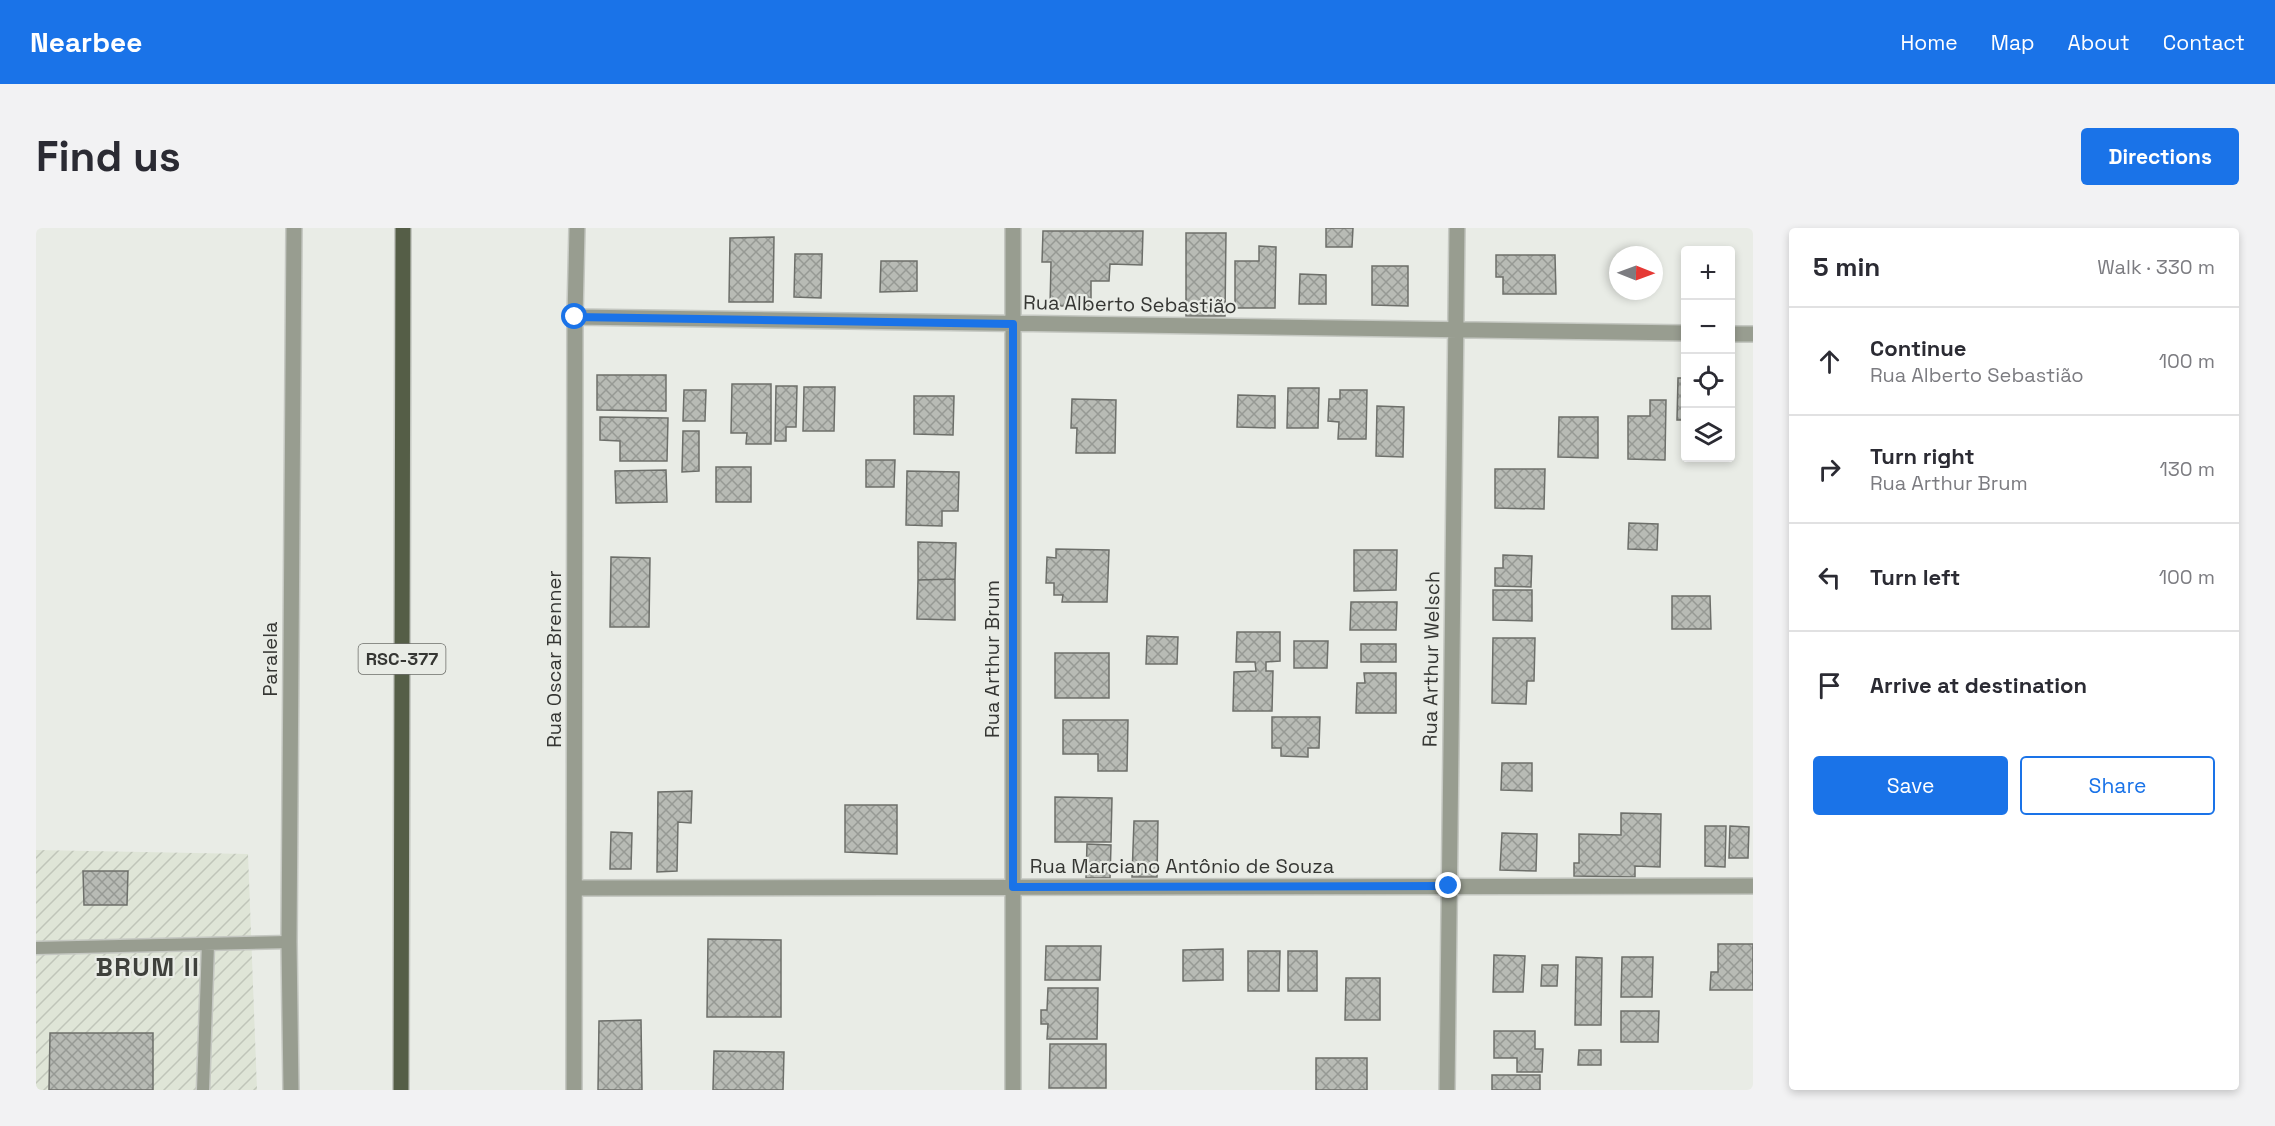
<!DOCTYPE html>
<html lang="en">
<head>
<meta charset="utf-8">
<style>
	body { margin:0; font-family:"Space Grotesk",sans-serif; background:#f2f2f3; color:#2b2b33 }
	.controls { position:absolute; right:18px; top:18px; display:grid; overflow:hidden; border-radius:6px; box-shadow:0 3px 9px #0003 }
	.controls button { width:54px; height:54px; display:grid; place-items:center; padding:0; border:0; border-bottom:2px solid #e1e1e2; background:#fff; color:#2b2b33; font:30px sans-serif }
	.compass { position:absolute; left:1573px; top:18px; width:54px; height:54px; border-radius:50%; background:#fff; box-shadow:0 3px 9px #0003; rotate:91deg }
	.stop { position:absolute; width:18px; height:18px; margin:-14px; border:4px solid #1a73e8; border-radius:50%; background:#fff }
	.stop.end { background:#1a73e8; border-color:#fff; box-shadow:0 2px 6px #0008 }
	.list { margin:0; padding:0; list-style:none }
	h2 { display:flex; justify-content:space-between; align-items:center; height:78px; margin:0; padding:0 24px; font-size:26px }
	h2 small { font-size:20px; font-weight:400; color:#7c7c81 }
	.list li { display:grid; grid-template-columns:39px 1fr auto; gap:18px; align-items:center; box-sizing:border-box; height:108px; padding:0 24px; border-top:2px solid #e1e1e2 }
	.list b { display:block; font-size:22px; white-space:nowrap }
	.list p { margin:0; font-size:20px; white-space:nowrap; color:#7c7c81 }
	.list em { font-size:20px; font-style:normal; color:#7c7c81 }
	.actions { display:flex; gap:12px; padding:18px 24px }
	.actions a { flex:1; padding:14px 0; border:2px solid #1a73e8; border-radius:6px; text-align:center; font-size:21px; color:#1a73e8 }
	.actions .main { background:#1a73e8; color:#fff }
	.icon { flex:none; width:33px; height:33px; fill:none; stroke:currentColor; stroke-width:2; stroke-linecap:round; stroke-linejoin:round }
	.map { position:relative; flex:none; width:1717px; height:862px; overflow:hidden; border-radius:6px }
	header { display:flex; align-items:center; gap:36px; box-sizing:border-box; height:84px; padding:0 30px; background:#1a73e8; color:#fff }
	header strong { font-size:28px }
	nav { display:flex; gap:33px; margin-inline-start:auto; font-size:21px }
	.intro { display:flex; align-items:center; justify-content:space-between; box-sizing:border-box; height:144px; padding:0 36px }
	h1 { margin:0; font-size:42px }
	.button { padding:15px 27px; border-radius:6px; background:#1a73e8; color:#fff; font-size:21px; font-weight:700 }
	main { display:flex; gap:36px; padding:0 36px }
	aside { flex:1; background:#fff; border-radius:6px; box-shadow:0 3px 9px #0003 }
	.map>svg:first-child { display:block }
	.industrial { fill:url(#industrial-furrows) }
	.building { fill:url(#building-cross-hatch); stroke:#6d6f6a; stroke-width:1.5 }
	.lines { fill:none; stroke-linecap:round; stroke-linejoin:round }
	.lane-casing { stroke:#c5c8c2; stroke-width:15 }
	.street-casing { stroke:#c5c8c2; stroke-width:18 }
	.primary-casing { stroke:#c5c8c2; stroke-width:18 }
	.lane { stroke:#989d90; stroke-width:12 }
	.street { stroke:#989d90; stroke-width:15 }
	.primary { stroke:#555e47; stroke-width:15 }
	.route { stroke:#1a73e8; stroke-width:8 }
	.labels { text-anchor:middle; stroke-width:4.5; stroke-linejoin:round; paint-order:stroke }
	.shield { fill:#e9ece6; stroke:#6c6d69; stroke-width:1.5 }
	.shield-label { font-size:18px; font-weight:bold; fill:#363734 }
	.street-label { font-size:20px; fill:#363734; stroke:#e9ece6 }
	.district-label { font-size:26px; font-weight:bold; letter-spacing:1.5px; fill:#3f413c; stroke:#e9ece6 }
</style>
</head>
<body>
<header>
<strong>Nearbee</strong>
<nav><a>Home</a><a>Map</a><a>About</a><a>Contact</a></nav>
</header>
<div class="intro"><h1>Find us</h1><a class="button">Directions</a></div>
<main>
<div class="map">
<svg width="1717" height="862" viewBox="0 0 1717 862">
	<defs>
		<pattern id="industrial-furrows" width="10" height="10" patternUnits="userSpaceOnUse" patternTransform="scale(1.5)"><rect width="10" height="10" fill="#dfe5d7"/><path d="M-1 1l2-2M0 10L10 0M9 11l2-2" fill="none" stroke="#c0c5b9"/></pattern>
		<pattern id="building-cross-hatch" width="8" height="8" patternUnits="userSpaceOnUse" patternTransform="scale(1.5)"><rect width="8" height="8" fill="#b8bbb5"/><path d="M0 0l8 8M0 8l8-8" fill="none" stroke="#969994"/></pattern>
	</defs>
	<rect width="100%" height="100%" fill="#e9ece6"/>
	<path class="industrial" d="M0 622 212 626 221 862H0Z"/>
	<path class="building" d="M1290 0H1317L1316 19H1290Z
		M1007 3H1107L1106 37 1074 36 1073 53H1055V78H1014L1015 34H1006Z
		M1150 5H1190L1189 88H1150Z
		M738 9 737 74H693L694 10Z
		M1223 18 1240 19 1239 80H1199V33H1223Z
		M759 26H786L785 70 758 69Z
		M1460 27H1519L1520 66H1467V49H1460Z
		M845 33H881V63L844 64Z
		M1336 38H1372V78L1336 77Z
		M1264 46 1290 47V76H1263Z
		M561 147H630V183L561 182Z
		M1642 150H1650V192H1641Z
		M696 156H735V216H710L711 205H695Z
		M740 158H761L760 199H750V213H739Z
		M768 159H799L798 203H767Z
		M1252 160H1283L1282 200H1251Z
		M648 162H670L669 193H647Z
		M1304 162H1331L1330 211H1302L1303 194 1292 193 1293 171H1304Z
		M1202 167 1239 168V200L1201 199Z
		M878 168H918L917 207 878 206Z
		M1036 171 1080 172 1079 225H1040L1041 200H1035Z
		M1614 172H1630L1629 232 1592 231V188H1614Z
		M1341 178 1368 179 1367 229 1340 228Z
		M564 189 632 190 631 233H584V213L564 212Z
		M1523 189H1562V230L1522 229Z
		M647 203H663V243L646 244Z
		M830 232H859L858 259H830Z
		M680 239H715V274H680Z
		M1459 241H1509L1508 281 1459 280Z
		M630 242 631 274 580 275 579 243Z
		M871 243 923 244 922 283H906V298L870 297Z
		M1593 295 1622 296 1621 322 1592 321Z
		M882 314 920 315 919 351 882 352Z
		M1020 321 1073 322 1071 374H1026L1027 367H1018V355H1010L1011 329 1020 330Z
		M1318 322H1361L1360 362 1318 363Z
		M1467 327 1496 328 1495 359 1459 358V340H1467Z
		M575 329 614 330 613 399H574Z
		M919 351V392L881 391 882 352Z
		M1457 362H1496V393L1457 392Z
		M1636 368H1674L1675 401H1636Z
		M1315 374H1361L1360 402H1314Z
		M1201 404H1244V433L1230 434V443H1237L1236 483H1197L1198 444 1220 443 1219 434H1200Z
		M1111 408 1142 409 1141 436H1110Z
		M1457 410H1499L1498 453H1491L1490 476 1456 475Z
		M1258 413H1292L1291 440H1258Z
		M1325 416H1360V434H1325Z
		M1019 425H1073V470H1019Z
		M1328 445H1360V485H1320L1321 455H1329Z
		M1236 489H1284L1283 520H1272V529L1245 528V520H1236Z
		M1027 492H1092L1091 543H1062V526H1027Z
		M1466 535H1496V563L1465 562Z
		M656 563 655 595 642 594 641 643 621 644 622 564Z
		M1019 569 1076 570 1075 614H1019Z
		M809 577H861V626L809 624Z
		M1585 585 1625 586 1624 639 1599 638V649L1538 648V635H1543V606L1585 607Z
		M1098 593H1122L1121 649H1096Z
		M1669 598H1690L1689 639 1669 638Z
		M1694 598 1713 599 1712 630H1693Z
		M575 604 596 605 595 641H574Z
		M1466 605 1501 606 1500 643 1464 642Z
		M1051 616 1075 617 1074 650H1050Z
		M47 643H92L91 677H48Z
		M672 711 745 712V789H671Z
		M1682 716H1717V762H1674L1675 744H1682Z
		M1010 718H1065L1064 752H1009Z
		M1187 721V752L1147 753V722Z
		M1212 723H1244L1243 763H1212Z
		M1252 723H1281V763H1252Z
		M1458 727 1489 728 1487 764H1457Z
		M1540 729 1566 730 1565 797H1539Z
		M1586 729H1617L1616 769H1585Z
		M1506 737H1522L1521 758H1505Z
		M1310 750H1344V792H1309Z
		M1012 760H1062L1061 811H1011L1012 796H1005V782H1011Z
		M1585 783H1623L1622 814H1585Z
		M605 792 606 862H562L563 793Z
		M1458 803H1499V821H1507L1506 844H1481V830H1458Z
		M14 805H117V862H13Z
		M1014 816H1070V860H1013Z
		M1543 822H1565V837H1542Z
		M678 823 748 824 747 862H677Z
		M1280 830H1331V862H1280Z
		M1456 847H1504V862H1456Z"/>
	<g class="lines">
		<g class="lane-casing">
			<path id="lane" d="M0 720 253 714
				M167 862 172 716"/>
		</g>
		<g class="street-casing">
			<path id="street" d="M977 0V862
				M539 89 1650 105
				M1694 106H1717
				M539 660 1717 658
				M255 862 253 714 258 0
				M538 862 539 89 541 0
				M1411 862 1421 0"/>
		</g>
		<g class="primary-casing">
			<path id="primary" d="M365 862 367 0"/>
		</g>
		<use href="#lane" class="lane"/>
		<use href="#street" class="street"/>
		<use href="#primary" class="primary"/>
	</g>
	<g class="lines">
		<path class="route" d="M539 89 977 96V659L1413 658"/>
	</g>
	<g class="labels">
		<rect class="shield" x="322.5" y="416" width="87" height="30" rx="4.5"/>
		<g class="shield-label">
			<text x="366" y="437">RSC-377</text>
		</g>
		<g class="street-label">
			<text transform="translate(1094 76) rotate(1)" y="7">Rua Alberto Sebastião</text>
			<text transform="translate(234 431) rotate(-90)" y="7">Paralela</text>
			<text transform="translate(518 431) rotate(-90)" y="7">Rua Oscar Brenner</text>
			<text transform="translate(956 431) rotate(-90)" y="7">Rua Arthur Brum</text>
			<text transform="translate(1395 431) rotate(-89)" y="7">Rua Arthur Welsch</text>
			<text x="1146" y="645">Rua Marciano Antônio de Souza</text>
		</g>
		<g class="district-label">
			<text x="112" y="748">BRUM II</text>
		</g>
	</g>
</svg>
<div class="controls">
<button>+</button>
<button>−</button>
<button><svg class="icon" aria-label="locate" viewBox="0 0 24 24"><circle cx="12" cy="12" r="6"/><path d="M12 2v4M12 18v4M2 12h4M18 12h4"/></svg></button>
<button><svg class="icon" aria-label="layers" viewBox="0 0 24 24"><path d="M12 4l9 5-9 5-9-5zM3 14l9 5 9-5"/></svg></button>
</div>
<svg class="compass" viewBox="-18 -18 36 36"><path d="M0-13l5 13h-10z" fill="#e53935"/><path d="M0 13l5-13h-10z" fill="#7c7c81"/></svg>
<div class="stop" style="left:539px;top:89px"></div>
<div class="stop end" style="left:1413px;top:658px"></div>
</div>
<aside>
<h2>5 min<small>Walk · 330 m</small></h2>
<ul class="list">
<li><svg class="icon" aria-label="ahead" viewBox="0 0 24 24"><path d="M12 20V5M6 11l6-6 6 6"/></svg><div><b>Continue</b><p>Rua Alberto Sebastião</p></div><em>100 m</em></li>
<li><svg class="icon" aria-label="right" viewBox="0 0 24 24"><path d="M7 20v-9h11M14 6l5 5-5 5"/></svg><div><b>Turn right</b><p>Rua Arthur Brum</p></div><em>130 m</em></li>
<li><svg class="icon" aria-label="left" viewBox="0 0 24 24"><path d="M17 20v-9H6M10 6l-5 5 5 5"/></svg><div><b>Turn left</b></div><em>100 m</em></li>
<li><svg class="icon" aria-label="arrive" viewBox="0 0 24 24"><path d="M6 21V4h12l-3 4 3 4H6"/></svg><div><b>Arrive at destination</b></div></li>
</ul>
<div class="actions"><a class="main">Save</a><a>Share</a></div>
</aside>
</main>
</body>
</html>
